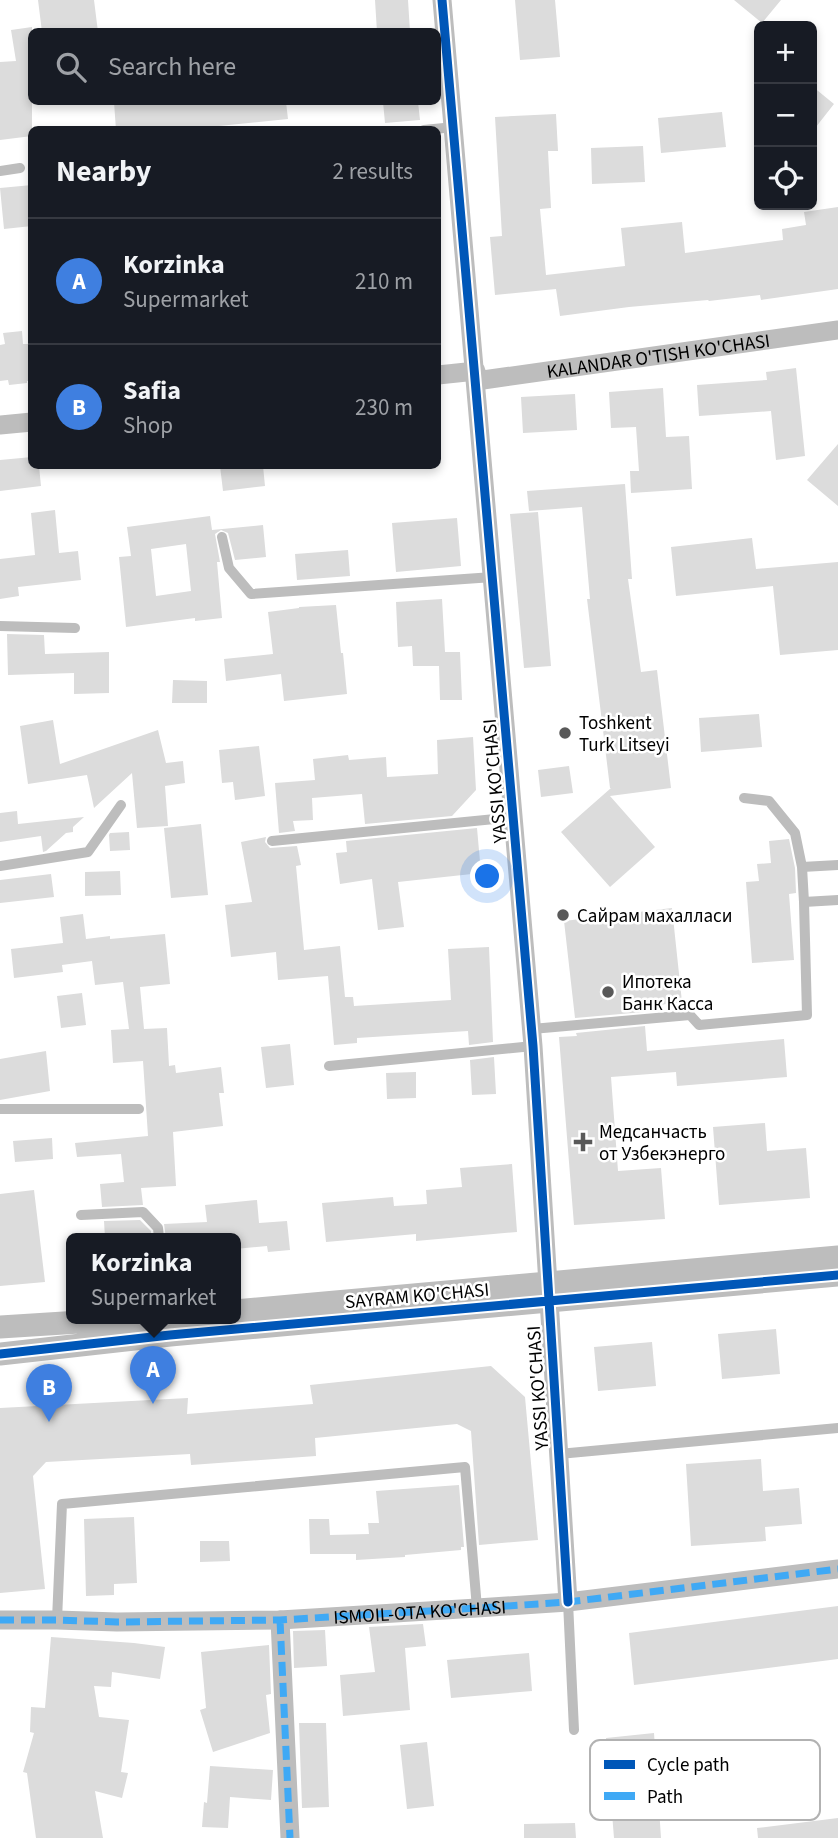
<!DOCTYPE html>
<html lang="en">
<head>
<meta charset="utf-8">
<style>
	body { margin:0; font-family:"Source Sans 3",sans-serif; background:#242831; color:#f1f3f6 }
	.controls { position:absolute; right:21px; top:21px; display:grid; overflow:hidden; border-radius:10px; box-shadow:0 4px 10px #0003 }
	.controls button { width:63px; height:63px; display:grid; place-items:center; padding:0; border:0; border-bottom:2px solid #363941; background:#171b24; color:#f1f3f6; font:35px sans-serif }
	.you { position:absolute; left:488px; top:877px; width:24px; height:24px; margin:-18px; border:5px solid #fff; border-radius:50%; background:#1a73e8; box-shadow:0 0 0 10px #1a73e833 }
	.badge { display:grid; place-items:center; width:46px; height:46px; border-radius:50%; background:#d93025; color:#fff; font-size:23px; font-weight:700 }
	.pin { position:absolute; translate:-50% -58px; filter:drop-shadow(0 2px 4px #0008) }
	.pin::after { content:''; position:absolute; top:37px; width:24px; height:21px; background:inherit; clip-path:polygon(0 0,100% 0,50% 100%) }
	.popup { position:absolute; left:66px; top:1233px; width:175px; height:91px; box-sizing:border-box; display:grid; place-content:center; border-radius:10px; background:#171b24; filter:drop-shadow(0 2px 5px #0005); font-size:23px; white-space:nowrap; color:#9ea1a6 }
	.popup b { font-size:26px; color:#f1f3f6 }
	.popup::after { content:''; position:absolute; left:50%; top:100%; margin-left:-14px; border:14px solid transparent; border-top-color:#171b24 }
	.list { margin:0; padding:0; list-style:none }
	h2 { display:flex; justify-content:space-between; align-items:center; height:91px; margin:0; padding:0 28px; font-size:30px }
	h2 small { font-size:23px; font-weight:400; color:#9ea1a6 }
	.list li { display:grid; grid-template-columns:46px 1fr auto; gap:21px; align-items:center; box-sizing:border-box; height:126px; padding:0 28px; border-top:2px solid #363941 }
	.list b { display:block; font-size:26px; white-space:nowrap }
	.list p { margin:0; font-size:23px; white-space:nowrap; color:#9ea1a6 }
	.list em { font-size:23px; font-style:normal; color:#9ea1a6 }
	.icon { flex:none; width:38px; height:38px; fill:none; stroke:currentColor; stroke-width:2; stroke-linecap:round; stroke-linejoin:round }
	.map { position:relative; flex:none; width:838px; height:1838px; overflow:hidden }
	.search { position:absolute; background:#171b24; box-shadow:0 4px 10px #0003; left:28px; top:28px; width:413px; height:77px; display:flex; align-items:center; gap:18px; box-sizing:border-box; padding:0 24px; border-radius:10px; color:#9ea1a6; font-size:26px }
	.panel { position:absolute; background:#171b24; box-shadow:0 4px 10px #0003; left:28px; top:126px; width:413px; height:343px; border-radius:10px }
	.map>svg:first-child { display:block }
	.building { fill:#dcdcdc; fill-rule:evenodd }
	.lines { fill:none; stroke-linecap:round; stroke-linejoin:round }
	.service { stroke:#bdbdbd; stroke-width:10 }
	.minor { stroke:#bdbdbd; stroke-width:19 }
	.tertiary { stroke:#bdbdbd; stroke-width:23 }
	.quiet { stroke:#3fa9f5; stroke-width:7; stroke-dasharray:14 7; stroke-linecap:butt }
	.cycleway-casing { stroke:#fff; stroke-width:13 }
	.cycleway { stroke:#0057b8; stroke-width:9 }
	.poi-dot { fill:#595959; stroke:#fff; stroke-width:2.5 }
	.labels { text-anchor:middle; stroke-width:5; stroke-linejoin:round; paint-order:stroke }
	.street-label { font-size:19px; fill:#000; stroke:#fff }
	.poi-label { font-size:19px; fill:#000; stroke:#fff; text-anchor:start }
	.key { fill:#fff; stroke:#b2b2b2; stroke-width:2 }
	.key-label { font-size:19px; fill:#000 }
</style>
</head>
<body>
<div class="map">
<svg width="838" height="1838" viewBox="0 0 838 1838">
	<rect width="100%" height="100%" fill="#fff"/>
	<path class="building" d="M38 0H94L98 32H42Z
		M375 0H408L410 32H377Z
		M515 0H555L560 57 520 60Z
		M734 0H781L762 23Z
		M32 27V136L0 140V62L16 61 11 30Z
		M812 86 834 104 812 132Z
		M114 102H286L288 119 179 130H177V128L116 130Z
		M383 102H418L420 120 385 123Z
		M722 112 726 147 661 153 658 118Z
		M556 114 558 151H548L551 208 540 209 546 275 625 266 621 228 682 222 685 253 783 240 782 229 806 225 804 212 838 207V289L761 300 760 295 709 301 708 300 629 307 560 316 556 289 495 295 490 237 502 236 495 117Z
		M643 146 645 182 592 184 591 148Z
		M32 185V226L4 229 0 188Z
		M22 331 23 344H32V381H27V383L9 385 8 380 0 381V345L5 344 3 333Z
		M796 368 805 456 776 460 771 411 699 416 697 385 767 380 766 372Z
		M663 388 666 437 689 436 692 489 631 493 630 471H639L636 427 611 428 609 392Z
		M575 394 577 430 523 433 521 397Z
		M838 444V506L807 480Z
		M32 457V466H39L41 486 0 491V460Z
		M220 466H263L265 486 223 491Z
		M625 484 632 579H628L641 672 657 670 671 788 610 796 655 847 610 887 561 832 611 788H610L587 599H590L582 507 529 511 527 491Z
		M55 510 59 553 78 551 81 580 18 587 19 596 0 599V559L35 555 31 513Z
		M538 512 551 666 524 668 510 514Z
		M210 516 212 530 263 525 266 557 235 560 228 533 221 530 215 534 220 562H217L222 618 195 621V618L126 627 119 557 131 556 127 527ZM186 544 191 591 156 596 151 549Z
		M457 518 461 566 396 572 392 523Z
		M752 538 756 569 838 562V650L780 655 773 586 676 596 671 547Z
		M348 550 350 576 297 580 295 554Z
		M442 599 445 652H460L462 700H440L439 666H413L412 646 398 647 396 602Z
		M336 605 341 653H343L347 694 284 701 281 674 226 681 224 659 273 654 268 612 299 608V607Z
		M7 634 44 635 45 654 109 652V693L74 694V673L8 675Z
		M173 680 207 681V703H172Z
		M759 714 762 747 701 752 699 718Z
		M53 720 60 764 158 730 166 763 183 761 185 783 165 786 168 826 137 828 132 773 94 808 87 775 28 784 20 726Z
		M473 737 476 790 452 816 365 824 362 794 312 798 313 820 293 821 295 831 279 833 275 783 315 780 313 759 348 755 349 760 386 757 387 777 438 774 437 740Z
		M259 746 265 796 235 800 233 782 222 783 219 750Z
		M569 766 573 793 541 797 538 770Z
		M17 811 18 824 84 817 73 827V832L66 833 46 851 43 852 41 836 0 842V813Z
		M201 824 208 895 171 898 164 828Z
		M477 828 481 873 398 882 404 927 378 930 372 879 340 884 336 853 347 852 346 841Z
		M129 832 130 850 110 851 109 835 110 833Z
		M266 837 265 842 270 848 297 846 301 865 296 866 304 950 340 946 345 997H353L354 1006 451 1000 448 949 489 947 493 1042 469 1045 468 1031 357 1038V1043L334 1045 328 976 278 980 276 952 231 957 225 905 252 902 241 842Z
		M789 839 795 868 796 893 789 894 794 960 752 963 746 882 759 881 757 864 771 863 769 841Z
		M120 871 121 895 85 896V872Z
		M51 874 54 897 0 903V880Z
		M672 908 682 1002 644 1007V1012L575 1018 564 921Z
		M83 914 86 939 110 936V939L165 934 170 984 140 987 144 1029 167 1028 169 1066 175 1065 176 1073 221 1067 224 1093H219L223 1126 173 1132 176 1186 141 1188 143 1205 102 1207 100 1184 124 1182 121 1154 77 1157 75 1143 148 1136 143 1061 113 1063 111 1030 129 1029 123 982 95 985 92 961 62 965 63 972 14 978 11 949 63 943 60 917Z
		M82 993 86 1025 61 1028 57 996Z
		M645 1026 647 1051 784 1039 787 1077 677 1086 676 1072 611 1077 618 1171 661 1168 665 1219 574 1225 559 1037 577 1036 576 1033Z
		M290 1044 294 1085 266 1088 261 1047Z
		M46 1051 50 1091 0 1100V1059Z
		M494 1057 496 1094 472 1095 470 1060Z
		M416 1072V1098L387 1099 386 1073Z
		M765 1123 767 1151 806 1148 810 1198 719 1205 713 1127Z
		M52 1138 53 1159 15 1162 13 1141Z
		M512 1164 517 1232 416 1241V1234L326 1242 322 1203 393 1197 394 1206 427 1204 426 1190 462 1187 460 1168Z
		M34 1190 45 1282 0 1286V1194Z
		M257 1200 259 1223 287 1221 290 1250 268 1252 267 1246 235 1249V1238H166L164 1224 207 1222 205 1205Z
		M140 1220 151 1231V1238H105L104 1221Z
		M776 1329 780 1374 722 1379 718 1334Z
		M652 1342 656 1386 598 1391 594 1347Z
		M491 1366 525 1397 538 1540 479 1545 471 1431 457 1424 315 1438 316 1456 191 1465 190 1454 46 1462 33 1476 45 1589 0 1593V1408L188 1398 187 1414 313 1404 310 1385Z
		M761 1459 763 1491 799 1488 802 1524 765 1527 766 1541 691 1546 686 1464Z
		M459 1485 464 1547H461V1550L405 1555V1557L356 1560V1554H310L309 1519H329L330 1535 369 1534 368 1523H379L376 1491Z
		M134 1517 137 1583 114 1584V1595L86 1596 84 1519Z
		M200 1541H229L230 1561 200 1562Z
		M838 1606V1659L634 1685 629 1633Z
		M423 1624 426 1646 405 1648 410 1710 343 1716 340 1675 375 1672 369 1627Z
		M325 1630 327 1666 294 1668 293 1631Z
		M51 1637 134 1643 165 1647 160 1679 112 1672 111 1687 94 1686 99 1717 129 1720 121 1772 128 1773 122 1798 95 1791 103 1838H36L27 1773 23 1772 34 1733 30 1732 31 1707 45 1708Z
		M269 1645 271 1694 266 1695 270 1733 213 1752 200 1710 206 1708 201 1652Z
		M529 1653 532 1691 451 1698 447 1660Z
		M299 1723H326L329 1807 302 1808Z
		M654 1733 661 1838H614L606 1738Z
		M427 1742 434 1806 407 1809 400 1745Z
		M210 1766 273 1770 271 1800 230 1797 228 1828 202 1827 204 1802 207 1803Z
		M838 1818V1838H758L757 1828Z
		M575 1823 576 1838H524V1824Z"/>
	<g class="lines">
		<path class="service" d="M424 130 454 127
			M0 171 20 168
			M222 537 229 568 251 594 493 577
			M0 626 75 628
			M744 798 769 801 795 833 802 867 838 865
			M272 841 515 817
			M0 866 88 852 121 805
			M802 867 804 902
			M532 1029 690 1015 699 1025 807 1015 804 902 838 900
			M329 1066 533 1046
			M0 1109H139
			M81 1215 143 1212 158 1228 159 1238
			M559 1454 838 1428
			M568 1602 574 1730
			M57 1620 62 1504 465 1467 477 1608"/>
		<g class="minor">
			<path d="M442 0 533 1046 568 1602"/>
			<path d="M438 375 476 371"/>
			<path id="s1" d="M476 381 838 330"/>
			<path d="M0 425 32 422"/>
			<path id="s2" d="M0 1620H57L117 1622 280 1620 477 1608 568 1602 838 1569"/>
			<path d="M280 1620 290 1838"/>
		</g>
		<path class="tertiary" d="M235 1311 838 1257
			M0 1327 143 1318
			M0 1354 170 1335 838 1275"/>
		<path class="quiet" d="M0 1620H57L117 1622 280 1620 477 1608 568 1602 838 1569
			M280 1620 290 1838"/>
		<g class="cycleway-casing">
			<path id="cycleway" d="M442 0 533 1046 568 1602
				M0 1354 170 1335 838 1275"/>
		</g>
		<use href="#cycleway" class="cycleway"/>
	</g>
	<g class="poi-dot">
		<circle cx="565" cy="733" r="7"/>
		<circle cx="563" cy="915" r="7"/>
		<circle cx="608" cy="992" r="7"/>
		<path d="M579.5 1131.5h7v7h7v7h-7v7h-7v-7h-7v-7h7z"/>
	</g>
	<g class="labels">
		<g class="street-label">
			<text dy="7" stroke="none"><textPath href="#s1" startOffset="184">KALANDAR O'TISH KO'CHASI</textPath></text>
			<text transform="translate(494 781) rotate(-95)" y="7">YASSI KO'CHASI</text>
			<text transform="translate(417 1295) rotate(-5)" y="7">SAYRAM KO'CHASI</text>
			<text transform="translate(537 1388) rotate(-94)" y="7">YASSI KO'CHASI</text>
			<text dy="7" stroke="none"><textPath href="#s2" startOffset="420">ISMOIL-OTA KO'CHASI</textPath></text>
		</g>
		<g class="poi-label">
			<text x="579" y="729">Toshkent<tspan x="579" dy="22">Turk Litseyi</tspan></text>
			<text x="577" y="922">Сайрам махалласи</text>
			<text x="622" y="988">Ипотека<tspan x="622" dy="22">Банк Касса</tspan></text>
			<text x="599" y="1138">Медсанчасть<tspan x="599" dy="22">от Узбекэнерго</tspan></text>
		</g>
	</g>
	<rect x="590" y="1740" width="230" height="80" rx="10" class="key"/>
	<rect x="604" y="1760" width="31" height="9" fill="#0057b8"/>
	<rect x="604" y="1792" width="31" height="8" fill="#3fa9f5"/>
	<g class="key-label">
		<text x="647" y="1771">Cycle path</text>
		<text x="647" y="1803">Path</text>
	</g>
</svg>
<div class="controls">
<button>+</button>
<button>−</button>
<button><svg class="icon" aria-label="locate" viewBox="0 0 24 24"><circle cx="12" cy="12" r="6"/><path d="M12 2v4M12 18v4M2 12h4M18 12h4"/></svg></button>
</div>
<div class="you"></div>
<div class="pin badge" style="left:153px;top:1404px;background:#3f7fe0">A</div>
<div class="popup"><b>Korzinka</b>Supermarket</div>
<div class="pin badge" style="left:49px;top:1422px;background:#3f7fe0">B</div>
<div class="search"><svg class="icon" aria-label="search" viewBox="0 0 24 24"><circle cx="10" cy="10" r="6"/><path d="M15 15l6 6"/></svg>Search here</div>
<section class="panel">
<h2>Nearby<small>2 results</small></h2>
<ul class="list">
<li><span class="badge" style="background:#3f7fe0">A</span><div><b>Korzinka</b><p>Supermarket</p></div><em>210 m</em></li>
<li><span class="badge" style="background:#3f7fe0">B</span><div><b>Safia</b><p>Shop</p></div><em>230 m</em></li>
</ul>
</section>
</div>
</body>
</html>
